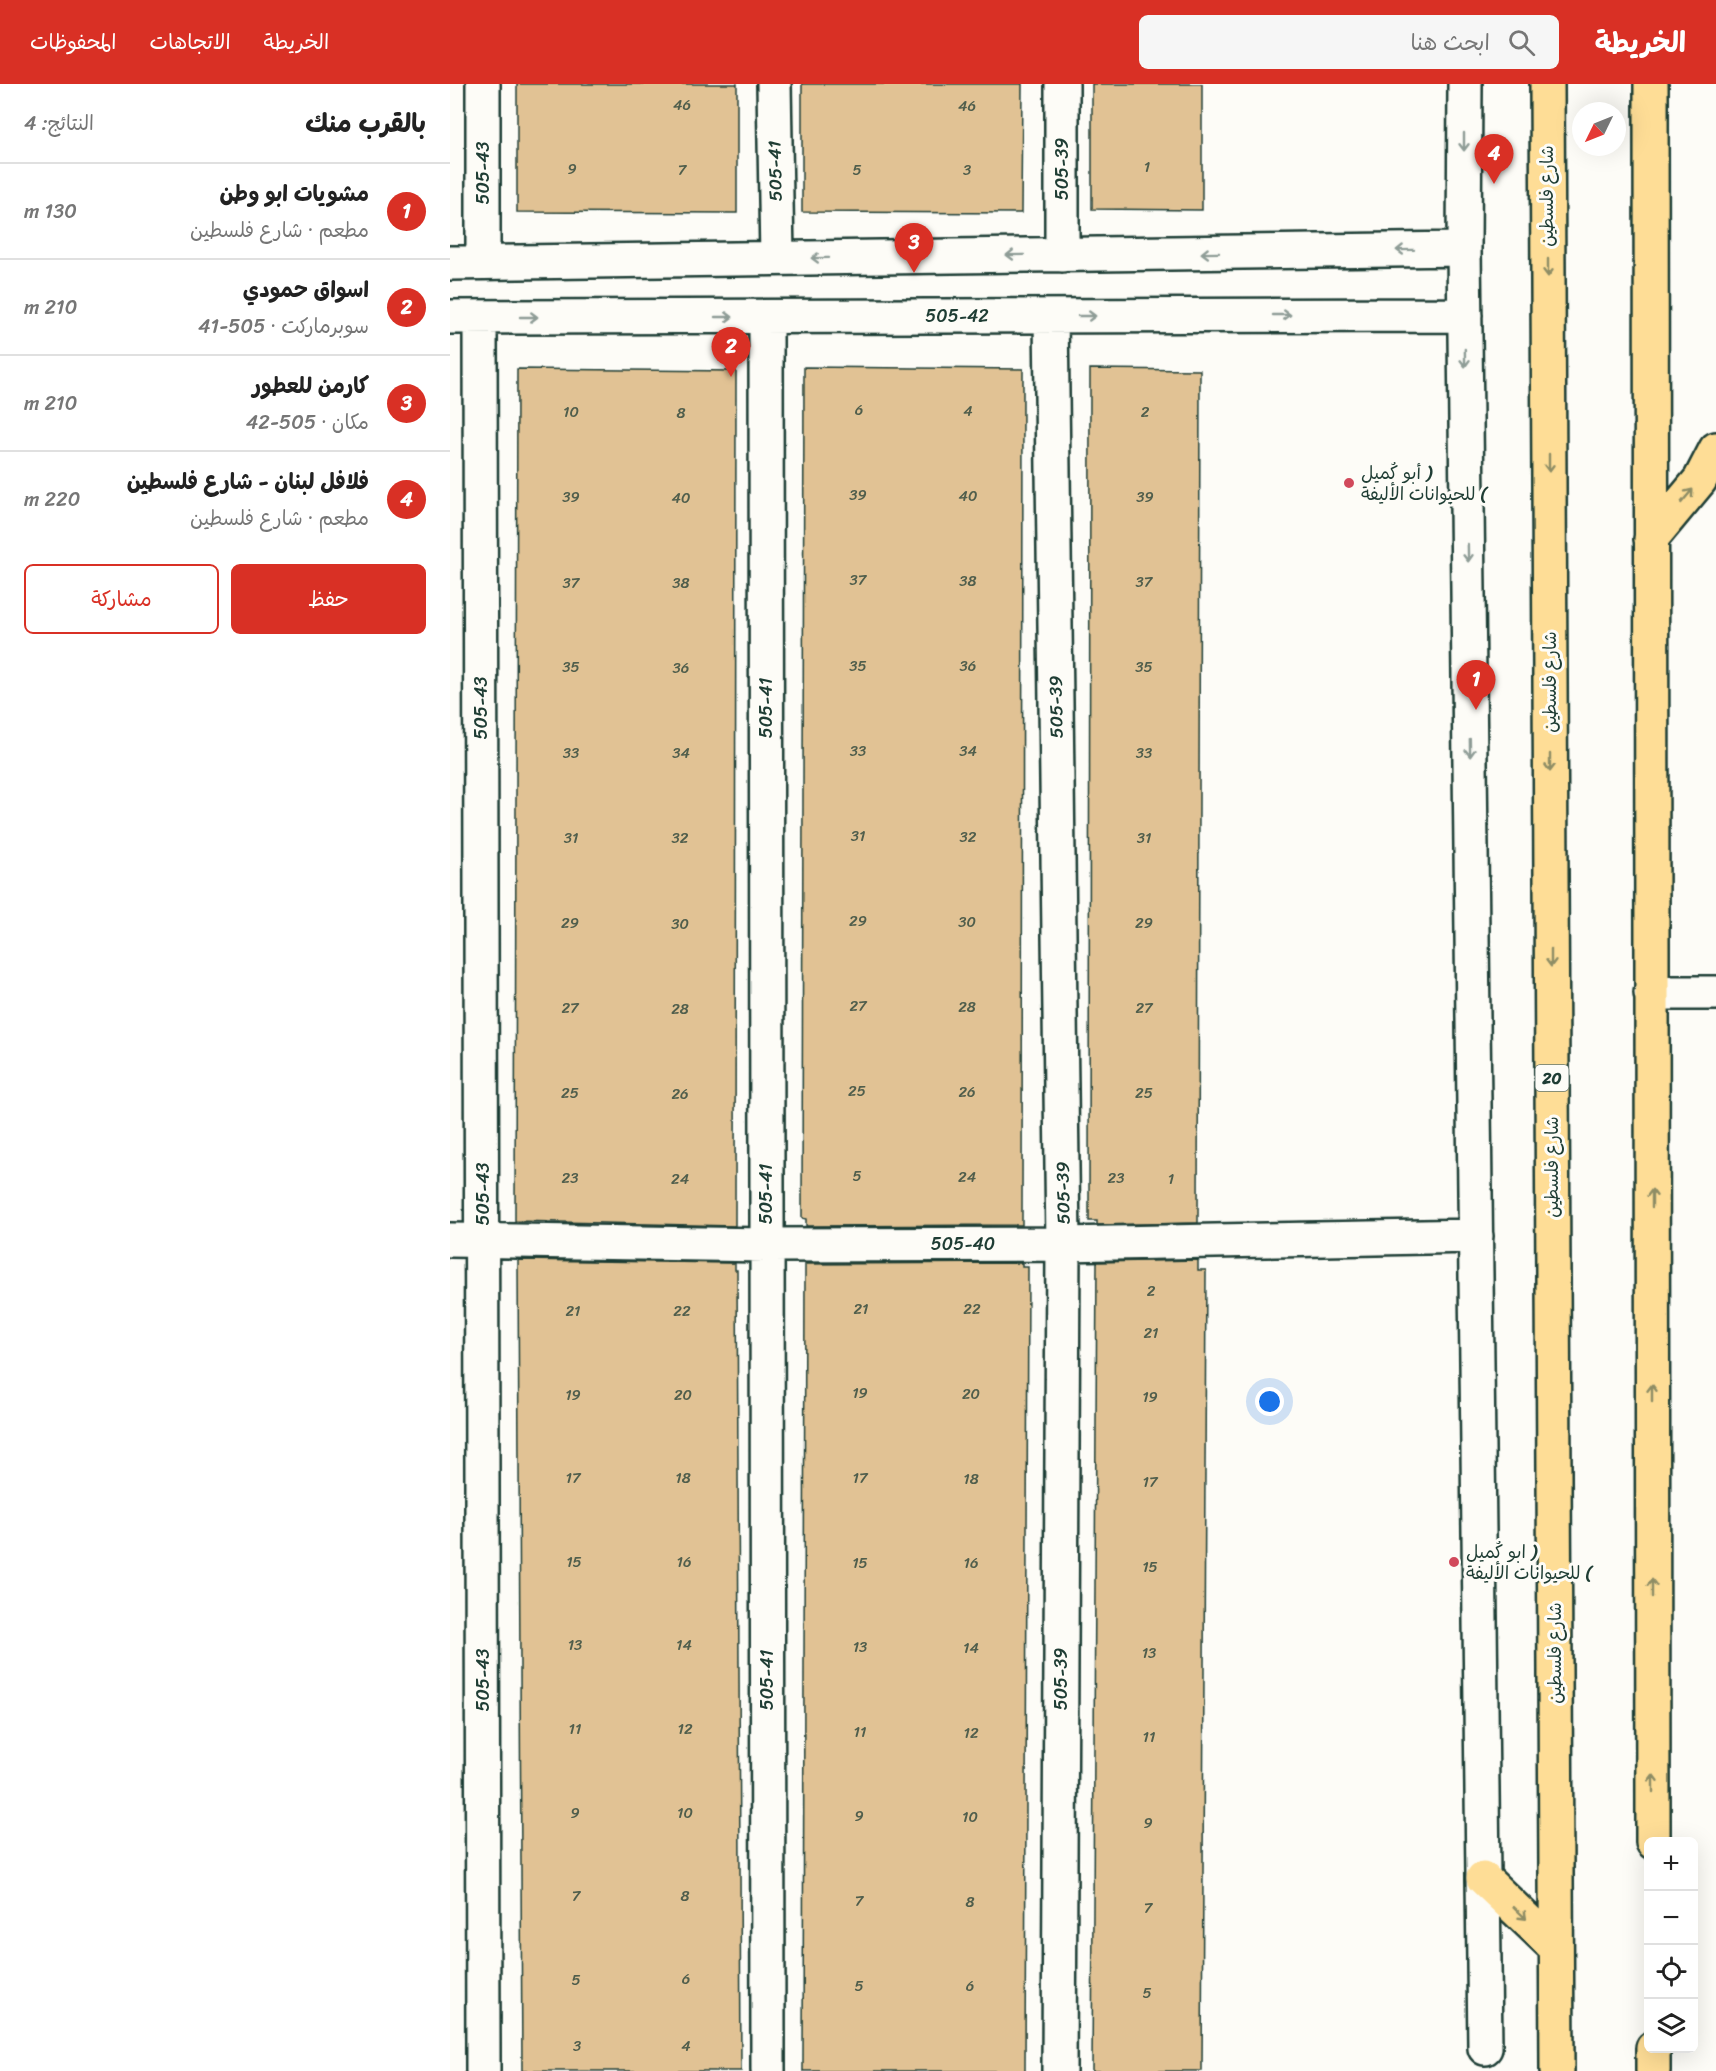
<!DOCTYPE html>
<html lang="ar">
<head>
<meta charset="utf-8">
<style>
	body { margin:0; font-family:Sriracha,"Playpen Sans Arabic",sans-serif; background:#f6f6f6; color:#222; direction:rtl }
	.controls { position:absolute; right:18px; bottom:18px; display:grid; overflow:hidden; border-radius:9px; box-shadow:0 6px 24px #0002 }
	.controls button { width:54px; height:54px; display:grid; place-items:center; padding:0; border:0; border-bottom:2px solid #e0e0e0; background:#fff; color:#222; font:30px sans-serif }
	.compass { position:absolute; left:1122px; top:18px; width:54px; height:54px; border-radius:50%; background:#fff; box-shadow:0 6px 24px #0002; rotate:227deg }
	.you { position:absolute; left:820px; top:1318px; width:21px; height:21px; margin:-15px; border:4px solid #fff; border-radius:50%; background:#1a73e8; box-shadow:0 0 0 9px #1a73e833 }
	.badge { display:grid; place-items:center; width:39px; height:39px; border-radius:50%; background:#d93025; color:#fff; font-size:20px; font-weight:700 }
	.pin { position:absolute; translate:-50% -50px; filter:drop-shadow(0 2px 3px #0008) }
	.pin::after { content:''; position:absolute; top:32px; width:21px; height:18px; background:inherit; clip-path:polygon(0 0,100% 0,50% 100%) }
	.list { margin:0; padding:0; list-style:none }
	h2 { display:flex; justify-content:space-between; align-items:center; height:78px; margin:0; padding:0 24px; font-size:26px }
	h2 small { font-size:20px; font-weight:400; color:#767676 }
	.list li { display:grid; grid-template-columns:39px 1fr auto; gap:18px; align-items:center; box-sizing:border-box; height:96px; padding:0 24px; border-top:2px solid #e0e0e0 }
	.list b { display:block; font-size:22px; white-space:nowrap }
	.list p { margin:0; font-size:20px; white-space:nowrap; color:#767676 }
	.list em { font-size:20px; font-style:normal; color:#767676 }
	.actions { display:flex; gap:12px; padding:18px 24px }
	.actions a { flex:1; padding:14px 0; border:2px solid #d93025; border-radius:9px; text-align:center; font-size:21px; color:#d93025 }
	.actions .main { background:#d93025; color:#fff }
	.icon { flex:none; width:33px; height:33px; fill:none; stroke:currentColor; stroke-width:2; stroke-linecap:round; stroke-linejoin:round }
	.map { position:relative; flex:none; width:1266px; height:1987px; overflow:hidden; direction:ltr }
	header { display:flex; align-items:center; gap:36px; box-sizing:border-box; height:84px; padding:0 30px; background:#d93025; color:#fff }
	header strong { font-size:28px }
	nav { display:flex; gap:33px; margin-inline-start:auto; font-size:21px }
	.search { width:420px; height:54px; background:#f6f6f6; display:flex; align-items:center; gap:15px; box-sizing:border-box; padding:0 21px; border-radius:9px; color:#767676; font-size:22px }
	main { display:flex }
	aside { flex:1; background:#fff }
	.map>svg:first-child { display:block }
	.building { fill:#e1c294; stroke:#1f3d34; stroke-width:1.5 }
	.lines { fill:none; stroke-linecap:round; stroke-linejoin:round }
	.minor-casing { stroke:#1f3d34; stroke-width:38 }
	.major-casing { stroke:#1f3d34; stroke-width:38 }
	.minor { stroke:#fdfcf7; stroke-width:33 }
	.major { stroke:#fedd96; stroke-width:33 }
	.oneway { stroke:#8e9c96 }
	.oneway2 { stroke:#8e8d65 }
	.poi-dot { fill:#d1495b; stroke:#fdfcf7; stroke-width:2 }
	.labels { text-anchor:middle; stroke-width:6; stroke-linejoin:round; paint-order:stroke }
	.number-label { font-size:15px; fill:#505e4c }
	.shield { fill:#fdfcf7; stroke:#62766e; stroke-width:1.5 }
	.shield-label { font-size:16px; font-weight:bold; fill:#1f3d34 }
	.street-label { font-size:18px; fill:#1f3d34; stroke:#fdfcf7 }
	.poi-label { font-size:18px; fill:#1f3d34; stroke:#fdfcf7; text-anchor:start }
</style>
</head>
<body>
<header>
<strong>الخريطة</strong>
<div class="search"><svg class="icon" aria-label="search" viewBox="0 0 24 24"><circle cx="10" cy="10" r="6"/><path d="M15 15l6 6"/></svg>ابحث هنا</div>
<nav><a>الخريطة</a><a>الاتجاهات</a><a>المحفوظات</a></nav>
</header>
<main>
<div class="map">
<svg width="1266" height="1987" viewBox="0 0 1266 1987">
	<rect width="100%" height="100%" fill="#fdfcf7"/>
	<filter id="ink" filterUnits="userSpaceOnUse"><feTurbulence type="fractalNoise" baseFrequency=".0167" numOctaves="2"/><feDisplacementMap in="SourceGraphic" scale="12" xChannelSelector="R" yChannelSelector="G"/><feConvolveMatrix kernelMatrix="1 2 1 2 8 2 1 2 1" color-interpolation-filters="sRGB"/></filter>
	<g filter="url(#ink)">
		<path class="building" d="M67 0H287V129L67 128Z
			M352 0H572L571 129 352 128Z
			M642 0H752V126L642 125Z
			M354 283 573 285 572 1141 356 1142V1135L352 1134Z
			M67 285 286 287 285 1142 65 1137Z
			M640 285 750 286 748 1139 647 1141V1137H639Z
			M68 1176 285 1179V1186H287L291 1987H72Z
			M748 1176V1186H756L752 1987H642L647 1178Z
			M572 1179V1183H578L575 1987H353L355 1180Z"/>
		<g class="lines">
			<g class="minor-casing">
				<path id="minor" d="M324 0 327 174
					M612 0V171
					M1015 0 1014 165 1035 1964
					M33 178V0
					M0 179 1014 165
					M601 232 613 1160 609 1987
					M0 233 1015 231
					M30 233 33 1987
					M316 233 318 1987
					M1201 909H1266
					M0 1156 316 1161 613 1160 1026 1152"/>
			</g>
			<g class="major-casing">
				<path id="major" d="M1097 0 1107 1987
					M1201 0 1203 1758
					M1201 455 1250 396 1266 365
					M1033 1794 1106 1864
					M1203 1964V1987"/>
			</g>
			<use href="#minor" class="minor"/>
			<use href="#major" class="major"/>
		</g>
		<defs><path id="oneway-shaft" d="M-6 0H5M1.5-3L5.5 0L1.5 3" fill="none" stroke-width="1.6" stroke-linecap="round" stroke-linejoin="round" transform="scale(1.5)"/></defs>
		<g class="oneway">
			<use href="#oneway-shaft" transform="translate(1014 58) rotate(90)"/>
			<use href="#oneway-shaft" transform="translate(955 166) rotate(179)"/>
			<use href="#oneway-shaft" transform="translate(760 169) rotate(179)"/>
			<use href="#oneway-shaft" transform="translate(565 171) rotate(179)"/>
			<use href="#oneway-shaft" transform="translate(370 174) rotate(179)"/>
			<use href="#oneway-shaft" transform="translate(832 231)"/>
			<use href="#oneway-shaft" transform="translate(637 232)"/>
			<use href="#oneway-shaft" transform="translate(79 233)"/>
			<use href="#oneway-shaft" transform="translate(274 233)"/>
			<use href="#oneway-shaft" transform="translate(1015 274) rotate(89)"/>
			<use href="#oneway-shaft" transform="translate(1018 469) rotate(89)"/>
			<use href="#oneway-shaft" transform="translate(1020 664) rotate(89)"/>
		</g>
		<g class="oneway2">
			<use href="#oneway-shaft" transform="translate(1098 184) rotate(90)"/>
			<use href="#oneway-shaft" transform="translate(1099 379) rotate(90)"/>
			<use href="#oneway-shaft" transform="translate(1237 412) rotate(-50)"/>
			<use href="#oneway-shaft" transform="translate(1100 679) rotate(90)"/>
			<use href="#oneway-shaft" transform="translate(1101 874) rotate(90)"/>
			<use href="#oneway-shaft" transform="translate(1202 1114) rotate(-90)"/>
			<use href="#oneway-shaft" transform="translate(1202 1309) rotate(-90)"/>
			<use href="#oneway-shaft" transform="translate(1202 1504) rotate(-90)"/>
			<use href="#oneway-shaft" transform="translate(1203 1699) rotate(-90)"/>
			<use href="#oneway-shaft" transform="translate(1070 1829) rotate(44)"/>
		</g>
	</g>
	<g class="poi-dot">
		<circle cx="899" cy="399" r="6"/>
		<circle cx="1004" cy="1478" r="6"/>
	</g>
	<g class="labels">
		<g class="number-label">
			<text x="232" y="26">46</text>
			<text x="517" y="27">46</text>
			<text x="697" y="88">1</text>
			<text x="122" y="90">9</text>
			<text x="232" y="91">7</text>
			<text x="407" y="91">5</text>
			<text x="517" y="91">3</text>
			<text x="409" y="331">6</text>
			<text x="518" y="332">4</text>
			<text x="121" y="333">10</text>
			<text x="695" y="333">2</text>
			<text x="231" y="334">8</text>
			<text x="408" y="416">39</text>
			<text x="518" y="417">40</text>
			<text x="121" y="418">39</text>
			<text x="695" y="418">39</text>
			<text x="231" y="419">40</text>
			<text x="408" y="501">37</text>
			<text x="518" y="502">38</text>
			<text x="694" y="503">37</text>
			<text x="121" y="504">37</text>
			<text x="231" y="504">38</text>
			<text x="408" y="587">35</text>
			<text x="518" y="587">36</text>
			<text x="121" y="588">35</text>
			<text x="694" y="588">35</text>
			<text x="231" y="589">36</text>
			<text x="408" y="672">33</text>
			<text x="518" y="672">34</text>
			<text x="121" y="674">33</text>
			<text x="231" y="674">34</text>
			<text x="694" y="674">33</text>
			<text x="408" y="757">31</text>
			<text x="518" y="758">32</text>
			<text x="121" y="759">31</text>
			<text x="230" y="759">32</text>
			<text x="694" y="759">31</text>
			<text x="408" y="842">29</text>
			<text x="517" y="843">30</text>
			<text x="120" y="844">29</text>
			<text x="694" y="844">29</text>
			<text x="230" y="845">30</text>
			<text x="408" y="927">27</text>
			<text x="517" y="928">28</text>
			<text x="120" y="929">27</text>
			<text x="694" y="929">27</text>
			<text x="230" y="930">28</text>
			<text x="407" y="1012">25</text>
			<text x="517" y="1013">26</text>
			<text x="120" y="1014">25</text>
			<text x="694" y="1014">25</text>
			<text x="230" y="1015">26</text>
			<text x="407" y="1097">5</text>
			<text x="517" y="1098">24</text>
			<text x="120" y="1099">23</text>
			<text x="666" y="1099">23</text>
			<text x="230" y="1100">24</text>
			<text x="721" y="1100">1</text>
			<text x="701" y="1212">2</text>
			<text x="411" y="1230">21</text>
			<text x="522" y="1230">22</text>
			<text x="123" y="1232">21</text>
			<text x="232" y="1232">22</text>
			<text x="701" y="1254">21</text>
			<text x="410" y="1314">19</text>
			<text x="521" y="1315">20</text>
			<text x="123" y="1316">19</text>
			<text x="233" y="1316">20</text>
			<text x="700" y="1318">19</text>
			<text x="123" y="1399">17</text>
			<text x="233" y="1399">18</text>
			<text x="410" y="1399">17</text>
			<text x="521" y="1400">18</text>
			<text x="700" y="1403">17</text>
			<text x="124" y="1483">15</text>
			<text x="234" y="1483">16</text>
			<text x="410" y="1484">15</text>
			<text x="521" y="1484">16</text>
			<text x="700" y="1488">15</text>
			<text x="125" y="1566">13</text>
			<text x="234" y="1566">14</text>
			<text x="410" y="1568">13</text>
			<text x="521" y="1569">14</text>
			<text x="699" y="1574">13</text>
			<text x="125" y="1650">11</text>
			<text x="235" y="1650">12</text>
			<text x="410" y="1653">11</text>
			<text x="521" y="1654">12</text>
			<text x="699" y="1658">11</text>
			<text x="125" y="1734">9</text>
			<text x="235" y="1734">10</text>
			<text x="409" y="1737">9</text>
			<text x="520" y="1738">10</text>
			<text x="698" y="1744">9</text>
			<text x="126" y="1817">7</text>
			<text x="235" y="1817">8</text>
			<text x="409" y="1822">7</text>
			<text x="520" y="1823">8</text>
			<text x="698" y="1829">7</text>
			<text x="236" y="1900">6</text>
			<text x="126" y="1901">5</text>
			<text x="409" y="1907">5</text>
			<text x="520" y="1907">6</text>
			<text x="697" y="1914">5</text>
			<text x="127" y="1967">3</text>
			<text x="236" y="1967">4</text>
		</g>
		<rect class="shield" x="1085.5" y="981" width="33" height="26" rx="4.5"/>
		<g class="shield-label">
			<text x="1102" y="1000">20</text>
		</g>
		<g class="street-label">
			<text transform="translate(612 85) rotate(-90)" y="6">505-39</text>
			<text transform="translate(325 87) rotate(-91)" y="6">505-41</text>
			<text transform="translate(33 89) rotate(-90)" y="6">505-43</text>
			<text transform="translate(1097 112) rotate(-90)" y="6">شارع فلسطين</text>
			<text x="507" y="238">505-42</text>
			<text transform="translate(1100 598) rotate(-90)" y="6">شارع فلسطين</text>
			<text transform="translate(606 623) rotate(-91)" y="6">505-39</text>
			<text transform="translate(31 624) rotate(-90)" y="6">505-43</text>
			<text transform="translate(316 624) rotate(-90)" y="6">505-41</text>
			<text transform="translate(1102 1083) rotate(-90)" y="6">شارع فلسطين</text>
			<text transform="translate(613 1109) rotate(-91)" y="6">505-39</text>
			<text transform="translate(33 1110) rotate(-90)" y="6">505-43</text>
			<text transform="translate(316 1110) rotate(-90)" y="6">505-41</text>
			<text x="513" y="1166">505-40</text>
			<text transform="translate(1105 1569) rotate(-90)" y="6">شارع فلسطين</text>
			<text transform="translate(611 1595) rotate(-90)" y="6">505-39</text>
			<text transform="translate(33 1596) rotate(-90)" y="6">505-43</text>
			<text transform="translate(317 1596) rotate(-90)" y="6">505-41</text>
		</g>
		<g class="poi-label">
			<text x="911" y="395">أبو كُميل )<tspan x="911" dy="21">للحيوانات الأليفة (</tspan></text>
			<text x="1016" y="1474">ابو كُميل )<tspan x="1016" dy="21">للحيوانات الأليفة (</tspan></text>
		</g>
	</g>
</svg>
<div class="controls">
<button>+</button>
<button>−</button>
<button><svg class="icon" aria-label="locate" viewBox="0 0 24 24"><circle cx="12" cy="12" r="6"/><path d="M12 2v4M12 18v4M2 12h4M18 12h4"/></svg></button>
<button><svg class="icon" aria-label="layers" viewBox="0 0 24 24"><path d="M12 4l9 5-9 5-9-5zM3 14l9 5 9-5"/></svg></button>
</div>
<svg class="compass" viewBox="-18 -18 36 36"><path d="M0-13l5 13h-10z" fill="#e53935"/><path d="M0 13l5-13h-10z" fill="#767676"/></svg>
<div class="you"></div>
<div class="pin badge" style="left:1026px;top:626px">1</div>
<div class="pin badge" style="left:281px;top:293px">2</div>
<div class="pin badge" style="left:464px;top:189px">3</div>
<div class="pin badge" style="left:1044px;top:100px">4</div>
</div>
<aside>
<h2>بالقرب منك<small>النتائج: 4</small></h2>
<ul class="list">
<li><span class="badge">1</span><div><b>مشويات ابو وطن</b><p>مطعم · شارع فلسطين</p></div><em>130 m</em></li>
<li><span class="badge">2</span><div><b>اسواق حمودي</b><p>سوبرماركت · 505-41</p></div><em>210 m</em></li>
<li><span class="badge">3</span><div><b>كارمن للعطور</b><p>مكان · 505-42</p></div><em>210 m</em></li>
<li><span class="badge">4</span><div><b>فلافل لبنان - شارع فلسطين</b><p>مطعم · شارع فلسطين</p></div><em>220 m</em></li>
</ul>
<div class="actions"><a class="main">حفظ</a><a>مشاركة</a></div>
</aside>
</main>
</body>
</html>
